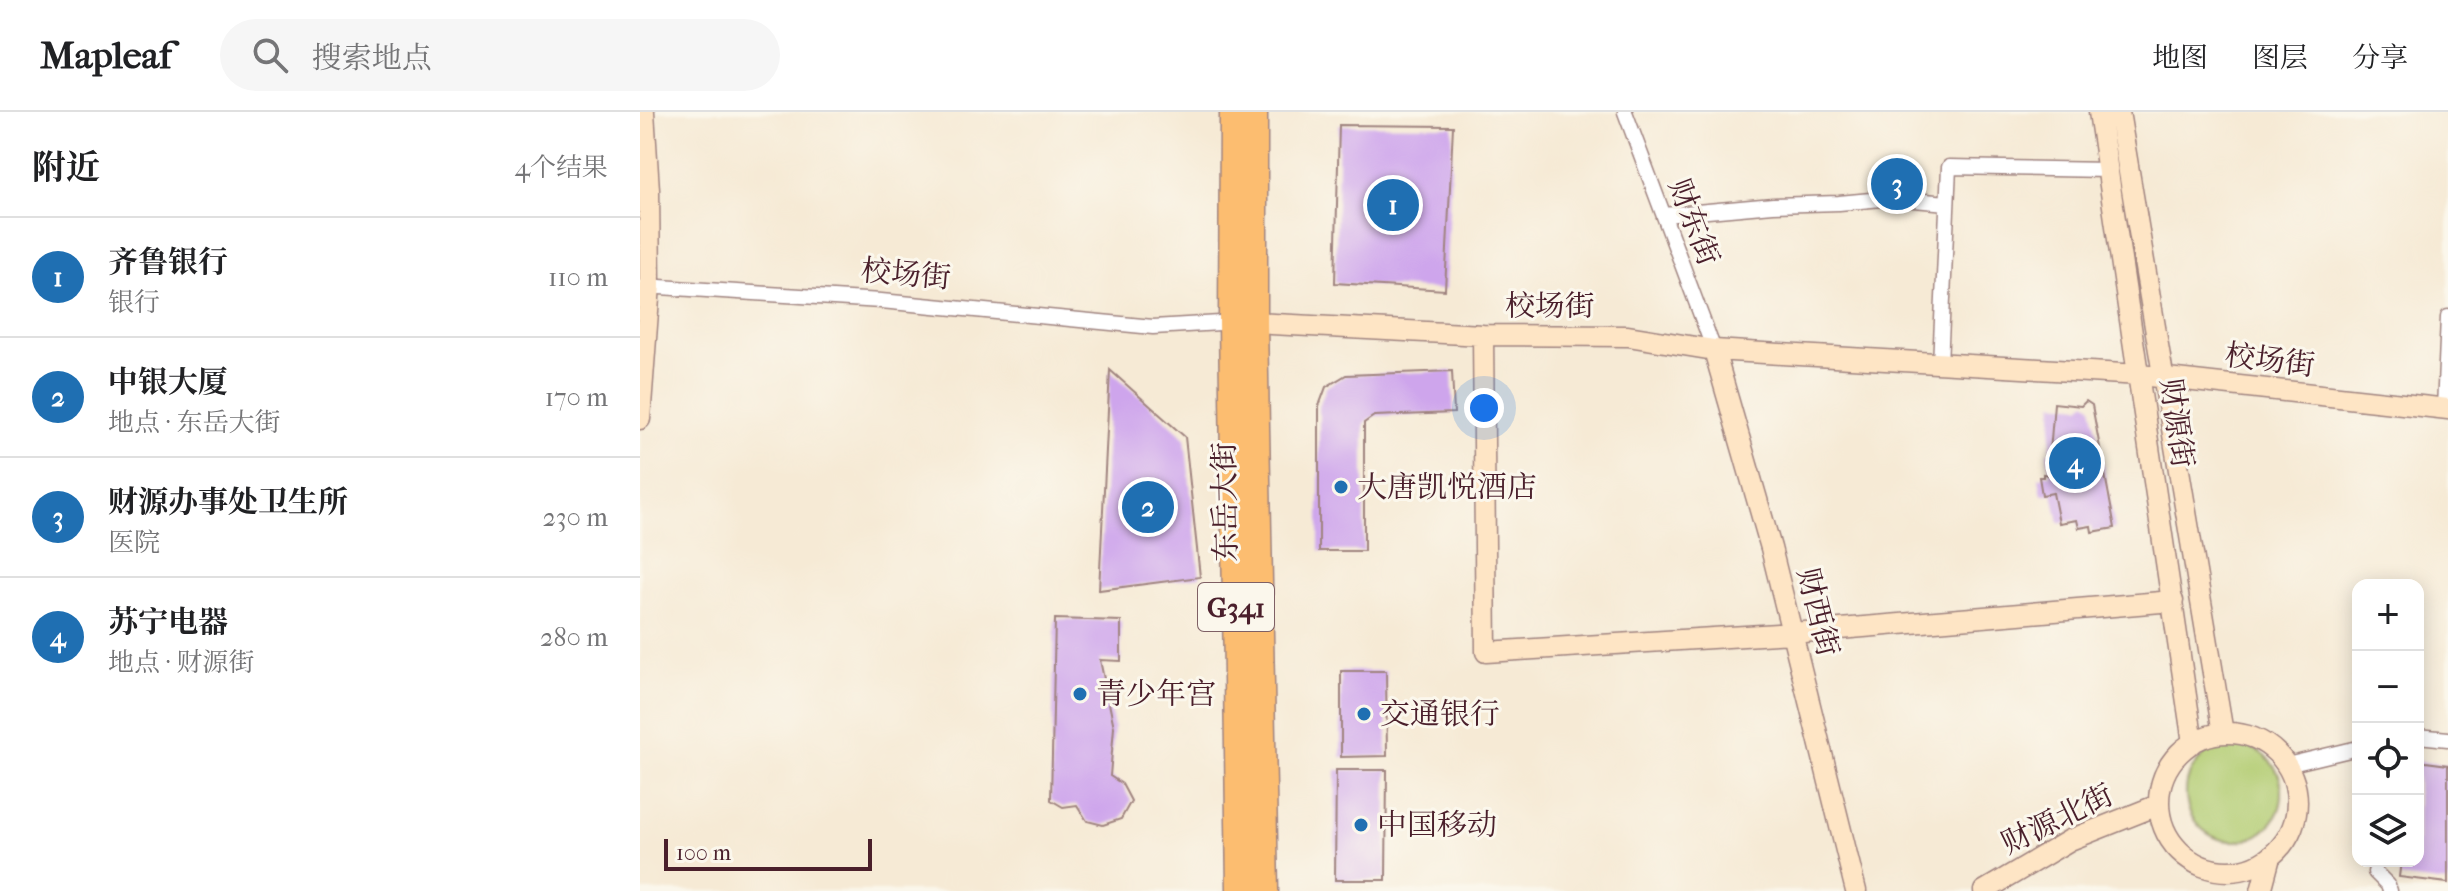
<!DOCTYPE html>
<html lang="zh">
<head>
<meta charset="utf-8">
<style>
	body { margin:0; font-family:"IM FELL French Canon","Noto Serif SC",serif; background:#f6f6f6; color:#202124 }
	.controls { position:absolute; right:24px; bottom:24px; display:grid; overflow:hidden; border-radius:16px; box-shadow:0 4px 20px #0003 }
	.controls button { width:72px; height:72px; display:grid; place-items:center; padding:0; border:0; border-bottom:2px solid #e0e0e0; background:#fff; color:#202124; font:40px sans-serif }
	.scale { position:absolute; left:24px; bottom:20px; width:208px; box-sizing:border-box; padding-left:8px; border:4px solid #4a1f2b; border-top:0; font-size:22px; line-height:28px; white-space:nowrap; color:#4a1f2b; -webkit-text-stroke:6px #fbf7ec; paint-order:stroke }
	.you { position:absolute; left:844px; top:296px; width:28px; height:28px; margin:-20px; border:6px solid #fff; border-radius:50%; background:#1a73e8; box-shadow:0 0 0 12px #1a73e833 }
	.badge { display:grid; place-items:center; width:52px; height:52px; border-radius:50%; background:#1f6fb2; color:#fff; font-size:26px; font-weight:700 }
	.pin { position:absolute; translate:-50% -50%; border:4px solid #fff; box-shadow:0 2px 8px #0006 }
	.list { margin:0; padding:0; list-style:none }
	h2 { display:flex; justify-content:space-between; align-items:center; height:104px; margin:0; padding:0 32px; font-size:34px }
	h2 small { font-size:26px; font-weight:400; color:#757577 }
	.list li { display:grid; grid-template-columns:52px 1fr auto; gap:24px; align-items:center; box-sizing:border-box; height:120px; padding:0 32px; border-top:2px solid #e0e0e0 }
	.list b { display:block; font-size:30px; white-space:nowrap }
	.list p { margin:0; font-size:26px; white-space:nowrap; color:#757577 }
	.list em { font-size:26px; font-style:normal; color:#757577 }
	.icon { flex:none; width:44px; height:44px; fill:none; stroke:currentColor; stroke-width:2; stroke-linecap:round; stroke-linejoin:round }
	.map { position:relative; flex:none; width:1808px; height:779px; overflow:hidden }
	header { display:flex; align-items:center; gap:48px; box-sizing:border-box; height:112px; padding:0 40px; background:#fff; border-bottom:2px solid #e0e0e0 }
	header strong { font-size:38px }
	nav { display:flex; gap:44px; margin-inline-start:auto; font-size:28px }
	.search { width:560px; height:72px; background:#f6f6f6; display:flex; align-items:center; gap:20px; box-sizing:border-box; padding:0 28px; border-radius:44px; color:#757577; font-size:30px }
	main { display:flex }
	aside { flex:1; background:#fff }
	.map>svg:first-child { display:block }
	.garden { fill:#b2cc72; stroke:#7e764e; stroke-width:2 }
	.building { fill:#cea5ec }
	.lines { fill:none; stroke-linecap:round; stroke-linejoin:round }
	.street-casing { stroke:#a08480; stroke-width:17 }
	.secondary-casing { stroke:#a08480; stroke-width:23 }
	.highway-casing { stroke:#a08480; stroke-width:29 }
	.street { stroke:#fff; stroke-width:14 }
	.secondary { stroke:#fee5c5; stroke-width:20 }
	.highway { stroke:#fcbd6f; stroke-width:26 }
	.poi-dot { fill:#1f6fb2; stroke:#fbf7ec; stroke-width:3 }
	.labels { text-anchor:middle; stroke-width:6; stroke-linejoin:round; paint-order:stroke }
	.shield { fill:#fbf7ec; stroke:#7f6065; stroke-width:2 }
	.shield-label { font-size:28px; font-weight:bold; fill:#4a1f2b }
	.street-label { font-size:30px; fill:#4a1f2b; stroke:#fbf7ec }
	.poi-label { font-size:30px; fill:#4a1f2b; stroke:#fbf7ec; text-anchor:start }
</style>
</head>
<body>
<header>
<strong>Mapleaf</strong>
<div class="search"><svg class="icon" aria-label="search" viewBox="0 0 24 24"><circle cx="10" cy="10" r="6"/><path d="M15 15l6 6"/></svg>搜索地点</div>
<nav><a>地图</a><a>图层</a><a>分享</a></nav>
</header>
<main>
<aside>
<h2>附近<small>4个结果</small></h2>
<ul class="list">
<li><span class="badge">1</span><div><b>齐鲁银行</b><p>银行</p></div><em>110 m</em></li>
<li><span class="badge">2</span><div><b>中银大厦</b><p>地点 · 东岳大街</p></div><em>170 m</em></li>
<li><span class="badge">3</span><div><b>财源办事处卫生所</b><p>医院</p></div><em>230 m</em></li>
<li><span class="badge">4</span><div><b>苏宁电器</b><p>地点 · 财源街</p></div><em>280 m</em></li>
</ul>
</aside>
<div class="map">
<svg width="1808" height="779" viewBox="0 0 1808 779">
	<rect width="100%" height="100%" fill="#fbf7ec"/>
	<filter id="ink" filterUnits="userSpaceOnUse"><feTurbulence type="fractalNoise" baseFrequency=".0125" numOctaves="2"/><feDisplacementMap in="SourceGraphic" scale="16" xChannelSelector="R" yChannelSelector="G"/><feConvolveMatrix kernelMatrix="1 2 1 2 8 2 1 2 1" color-interpolation-filters="sRGB"/></filter>
	<filter id="wash" filterUnits="userSpaceOnUse"><feTurbulence type="fractalNoise" baseFrequency=".006" numOctaves="4" result="noise"/><feDisplacementMap in="SourceGraphic" scale="32" xChannelSelector="R" yChannelSelector="G"/><feGaussianBlur stdDeviation="1.8" result="paint"/><feColorMatrix in="noise" values="0 0 0 0 0 0 0 0 0 0 0 0 0 0 0 0 0 1.4 0 .05"/><feComposite in="paint" operator="in"/></filter>
	<g filter="url(#wash)">
		<rect width="100%" height="100%" fill="#f6ead5"/>
		<path class="garden" d="M1546 681a48 48 0 1 1 96 0a48 48 0 1 1-96 0Z"/>
		<g id="blocks">
			<path class="building" d="M699 13 813 14 805 178 695 171Z
				M470 258 545 325 560 465 459 478Z
				M812 259 814 301 734 304 724 311V439H679V294L686 275 706 263Z
				M1446 289 1452 293 1475 416 1452 420 1451 414 1439 416 1437 408 1419 411 1413 381 1402 383 1399 365H1403V362L1410 363 1407 340H1410L1414 291 1441 294Z
				M415 507 481 509V549L460 548 474 615 470 664 482 672 491 689 481 707 463 713 447 709 437 693 423 695 411 688Z
				M701 559H746L747 644 701 645Z
				M1778 649 1808 653V771L1759 765 1761 749H1778Z
				M696 658H747L746 768H695Z"/>
		</g>
	</g>
	<g filter="url(#ink)">
		<use href="#blocks" fill-opacity="0" stroke="#a08480" stroke-width="2"/>
		<g class="lines">
			<g class="street-casing">
				<path id="street" d="M985 0 1074 238
					M1024 103 1133 93 1199 91 1252 86 1307 91
					M4 174 241 189 513 215 597 210
					M1300 252 1309 55 1468 58
					M1804 297 1808 205
					M1778 624 1808 627
					M1647 653 1718 636
					M1735 760 1748 773 1750 779"/>
			</g>
			<g class="secondary-casing">
				<path id="secondary" d="M1459 0 1553 631
					M1479 0 1583 621
					M614 211 843 223 988 224 1074 238 1500 263 1808 297
					M843 223 846 540 1152 521 1533 489
					M1074 238 1131 436 1216 779
					M0 307 10 173 9 78 4 0
					M1519 690a69 69 0 1 1 138 0a69 69 0 1 1-138 0Z
					M1344 779 1430 728 1518 693
					M1621 779 1630 745"/>
			</g>
			<g class="highway-casing">
				<path id="highway" d="M593 0 592 210 600 779
					M614 0V211L625 779"/>
			</g>
			<use href="#street" class="street"/>
			<use href="#secondary" class="secondary"/>
			<use href="#highway" class="highway"/>
		</g>
	</g>
	<g class="poi-dot">
		<circle cx="701" cy="375" r="8"/>
		<circle cx="440" cy="582" r="8"/>
		<circle cx="724" cy="602" r="8"/>
		<circle cx="721" cy="713" r="8"/>
	</g>
	<g class="labels">
		<rect class="shield" x="558" y="471" width="76" height="48" rx="6"/>
		<g class="shield-label">
			<text x="596" y="505">G341</text>
		</g>
		<g class="street-label">
			<text transform="translate(1054 110) rotate(69)" y="10">财东街</text>
			<text transform="translate(266 162) rotate(5)" y="10">校场街</text>
			<text x="910" y="204">校场街</text>
			<text transform="translate(1630 248) rotate(7)" y="10">校场街</text>
			<text transform="translate(1537 311) rotate(82)" y="10">财源街</text>
			<text transform="translate(585 390) rotate(-91)" y="10">东岳大街</text>
			<text transform="translate(1178 500) rotate(76)" y="10">财西街</text>
			<text transform="translate(1417 707) rotate(-26)" y="10">财源北街</text>
		</g>
		<g class="poi-label">
			<text x="717" y="385">大唐凯悦酒店</text>
			<text x="456" y="592">青少年宫</text>
			<text x="740" y="612">交通银行</text>
			<text x="737" y="723">中国移动</text>
		</g>
	</g>
</svg>
<div class="controls">
<button>+</button>
<button>−</button>
<button><svg class="icon" aria-label="locate" viewBox="0 0 24 24"><circle cx="12" cy="12" r="6"/><path d="M12 2v4M12 18v4M2 12h4M18 12h4"/></svg></button>
<button><svg class="icon" aria-label="layers" viewBox="0 0 24 24"><path d="M12 4l9 5-9 5-9-5zM3 14l9 5 9-5"/></svg></button>
</div>
<div class="scale">100 m</div>
<div class="you"></div>
<div class="pin badge" style="left:753px;top:93px">1</div>
<div class="pin badge" style="left:508px;top:395px">2</div>
<div class="pin badge" style="left:1257px;top:72px">3</div>
<div class="pin badge" style="left:1435px;top:351px">4</div>
</div>
</main>
</body>
</html>
